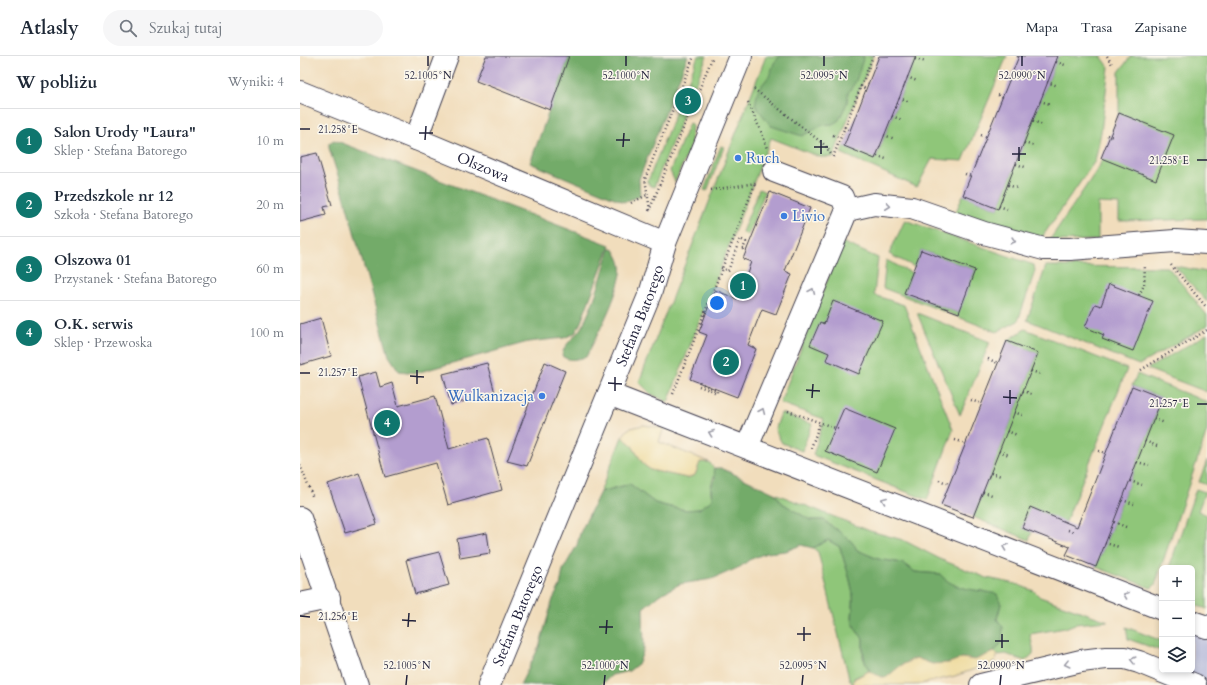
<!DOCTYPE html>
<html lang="pl">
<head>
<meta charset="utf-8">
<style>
	body { margin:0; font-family:Cardo,serif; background:#f6f6f7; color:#1f2937 }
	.controls { position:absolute; right:12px; bottom:12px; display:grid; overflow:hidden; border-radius:6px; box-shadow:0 2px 6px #0003 }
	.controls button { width:36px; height:36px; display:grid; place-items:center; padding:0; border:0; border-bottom:1px solid #e0e1e3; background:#fff; color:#1f2937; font:20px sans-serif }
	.you { position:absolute; left:417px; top:247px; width:14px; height:14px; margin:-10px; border:3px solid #fff; border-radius:50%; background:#1a73e8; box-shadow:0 0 0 6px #1a73e833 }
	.badge { display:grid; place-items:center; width:26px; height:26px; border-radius:50%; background:#0f766e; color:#fff; font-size:13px; font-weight:700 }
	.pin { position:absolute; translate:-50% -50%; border:2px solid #fff; box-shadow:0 1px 4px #0006 }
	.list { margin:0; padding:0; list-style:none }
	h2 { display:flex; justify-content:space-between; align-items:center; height:52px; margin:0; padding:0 16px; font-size:17px }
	h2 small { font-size:13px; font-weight:400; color:#747a83 }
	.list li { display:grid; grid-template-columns:26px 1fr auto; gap:12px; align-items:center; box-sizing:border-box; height:64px; padding:0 16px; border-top:1px solid #e0e1e3 }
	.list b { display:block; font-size:15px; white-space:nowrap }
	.list p { margin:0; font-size:13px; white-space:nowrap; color:#747a83 }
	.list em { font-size:13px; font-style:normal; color:#747a83 }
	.icon { flex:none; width:22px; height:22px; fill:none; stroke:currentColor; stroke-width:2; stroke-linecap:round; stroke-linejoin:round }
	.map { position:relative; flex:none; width:907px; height:629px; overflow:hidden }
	header { display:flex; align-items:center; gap:24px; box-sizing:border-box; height:56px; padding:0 20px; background:#fff; border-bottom:1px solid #e0e1e3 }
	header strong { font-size:19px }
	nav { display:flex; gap:22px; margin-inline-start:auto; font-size:14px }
	.search { width:280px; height:36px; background:#f6f6f7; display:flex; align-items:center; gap:10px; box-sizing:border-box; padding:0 14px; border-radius:22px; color:#747a83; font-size:15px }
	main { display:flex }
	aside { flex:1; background:#fff }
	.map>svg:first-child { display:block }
	.industrial { fill:#bfc2dd }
	.green { fill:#8fc679; stroke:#58745a }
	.forest { fill:#73ab69; stroke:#4a6652 }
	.sand { fill:#eeda9e; stroke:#887e6c }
	.building { fill:#b39dcf }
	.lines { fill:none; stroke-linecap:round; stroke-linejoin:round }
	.minor-casing { stroke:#413e4e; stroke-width:24 }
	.path { stroke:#413e4e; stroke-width:2.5; stroke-dasharray:1 3; stroke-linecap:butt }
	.minor { stroke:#fff; stroke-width:22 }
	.oneway { stroke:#9c9ca7 }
	.ticks { fill:none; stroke:#22223b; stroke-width:1.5 }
	.shop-dot { fill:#3f7fe0; stroke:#fbf7ec; stroke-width:1.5 }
	.labels { text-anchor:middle; stroke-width:3; stroke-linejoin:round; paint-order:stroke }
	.shop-label { font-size:15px; fill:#366cbe; stroke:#fbf7ec; text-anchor:start }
	.street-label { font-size:15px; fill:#22223b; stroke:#fbf7ec }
	.ticks-label { font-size:10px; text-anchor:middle; fill:#22223b; stroke:#fbf7ec; stroke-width:3; stroke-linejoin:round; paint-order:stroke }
</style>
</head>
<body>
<header>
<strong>Atlasly</strong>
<div class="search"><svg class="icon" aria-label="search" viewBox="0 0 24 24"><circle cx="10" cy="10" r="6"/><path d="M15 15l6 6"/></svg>Szukaj tutaj</div>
<nav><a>Mapa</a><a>Trasa</a><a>Zapisane</a></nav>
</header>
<main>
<aside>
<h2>W pobliżu<small>Wyniki: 4</small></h2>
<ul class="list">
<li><span class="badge">1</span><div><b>Salon Urody &quot;Laura&quot;</b><p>Sklep · Stefana Batorego</p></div><em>10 m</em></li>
<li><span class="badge">2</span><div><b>Przedszkole nr 12</b><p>Szkoła · Stefana Batorego</p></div><em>20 m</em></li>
<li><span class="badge">3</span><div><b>Olszowa 01</b><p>Przystanek · Stefana Batorego</p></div><em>60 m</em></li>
<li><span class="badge">4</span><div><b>O.K. serwis</b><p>Sklep · Przewoska</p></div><em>100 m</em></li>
</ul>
</aside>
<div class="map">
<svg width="907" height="629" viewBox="0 0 907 629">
	<rect width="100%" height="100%" fill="#fbf7ec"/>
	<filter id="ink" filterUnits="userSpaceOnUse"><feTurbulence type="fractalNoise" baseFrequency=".025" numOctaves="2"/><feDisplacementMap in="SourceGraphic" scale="8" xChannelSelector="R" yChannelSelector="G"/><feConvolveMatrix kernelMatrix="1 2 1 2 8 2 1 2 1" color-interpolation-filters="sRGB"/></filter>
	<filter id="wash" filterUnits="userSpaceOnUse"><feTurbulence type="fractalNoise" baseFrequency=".012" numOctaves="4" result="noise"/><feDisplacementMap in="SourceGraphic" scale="16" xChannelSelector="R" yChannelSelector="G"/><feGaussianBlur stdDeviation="0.9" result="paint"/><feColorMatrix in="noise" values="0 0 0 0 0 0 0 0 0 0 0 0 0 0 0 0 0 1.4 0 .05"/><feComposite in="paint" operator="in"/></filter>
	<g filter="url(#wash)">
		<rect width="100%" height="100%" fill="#f1ddbc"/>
		<path class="industrial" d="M892 566 907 571V629H895L864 614H892Z"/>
		<path class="green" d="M398 0H407L391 39H389L384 51 386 52 354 131 349 129 348 125Z
			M466 0H573L533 101H520L471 82 368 346 351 338 339 326Z
			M616 0H707L663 105 632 103 617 131 541 97 544 90 576 102Z
			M758 0H801L809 11 801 76 795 105 740 184 655 158 663 139 698 153Z
			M831 0H907V163L819 165V148L798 147V184L749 185 799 111 819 57V16Z
			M389 67 392 68 391 89 375 126 370 115Z
			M421 90 424 91 407 135 404 134Z
			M459 133 465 136 448 179 442 176Z
			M605 164 734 209 735 215 718 265 697 276 583 232 586 204 612 217 604 237 658 257 675 214 621 194 615 211 589 198Z
			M542 186 578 202 574 239 604 249 653 374 627 444 513 399 524 363 480 347Z
			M746 210 868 211 907 259V270L839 309 727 264Z
			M875 210 907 216V246Z
			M617 257 690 286 660 359Z
			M725 273 827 313 761 478H738L746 458 730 451 722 472 732 476 729 484 673 461 738 297 707 285Z
			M907 278V336L847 313Z
			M837 318 907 346V375L855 529 851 532 796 511 862 342 832 330Z
			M481 357 512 368 502 395 482 387 475 374Z
			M322 381 331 388 344 409 351 414 387 422 395 419 400 406H409C419 417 413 419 411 431 410 435 412 440 412 444L399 453 386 454 370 451 355 447 330 428 300 436Z
			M907 404V429L899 426Z
			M896 433 905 436 898 455 907 459V553L892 548V512H869Z
			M474 437 570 475 603 484 642 504 687 522 716 528 734 535 740 541 808 565 775 568 765 572 730 578C731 585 734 591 733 598L725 605 706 598 698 599 694 596 702 586 697 563 701 548 683 535 670 534 647 527 640 518 615 516 602 507 578 503 556 494C552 481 534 474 524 464H510L482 447Z
			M528 484 540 491C544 506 551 523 553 539 555 559 545 564 563 582V601L569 615 554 622 553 629 549 622 518 496 513 492Z
			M826 571 862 585V595L828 583Z"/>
		<path class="forest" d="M269 0H388L339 123 340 140 324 146 230 107Z
			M480 0H564L556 25 548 37 547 47 539 64 533 68 523 69 502 80 471 70 455 49 458 34 470 19 474 7Z
			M34 84 310 189 281 266 275 277 264 282 228 286 116 317 99 315 89 300 41 129 29 92V87Z
			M310 192H313C318 200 323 208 321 218 316 244 298 278 286 301 276 303 270 306 262 300 263 289 275 281 281 272 295 248 302 218 310 192Z
			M414 412H421L474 437 482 447 510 464H524C534 474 552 481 557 494L578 503 602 507 615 516 640 518C654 535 677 533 697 538L701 548 697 563 703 571 702 586 694 596 675 604 662 602 650 607 632 608 616 602 600 610 587 621C563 621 563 600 563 582 546 565 555 559 553 539 551 523 544 506 540 491L528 484 513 492 501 489 486 495 466 497 449 504 440 511 412 523 380 528 359 539 343 552 344 592 339 607 329 615 312 619 301 629H220L239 591 253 543 260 530 263 514 277 489 280 477 300 436 330 428 355 447 370 451 386 454 399 453 412 444 411 431 415 422Z"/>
		<path class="sand" d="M343 369 364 372 359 386 409 406H400L395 419 387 422 351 414 344 409 331 388 322 381 328 373Z
			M694 596 698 599 695 606 655 620 616 629H553L554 623 569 615 581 621H587L600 610 616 602 632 608 649 607 662 602 675 604Z"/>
		<g id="blocks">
			<path class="building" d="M186 0H269L250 54 176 25Z
				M579 0H616L575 103 544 90Z
				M719 0H758L698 153 663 139Z
				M819 57 874 79 856 124 801 102Z
				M17 97 32 149 24 151 26 159 0 166V101Z
				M470 136 510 152 485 215 492 218 476 258 462 253 448 289 456 293 437 341 390 323 407 279 399 276 415 234 437 243 451 206 443 203Z
				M621 194 675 214 659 257 604 237Z
				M809 228 853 245 833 295 802 283 804 279 785 271 795 248 801 250Z
				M533 245 583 265 559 318 526 304 529 297 510 289 520 266 524 268Z
				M21 262 31 300 0 309V268Z
				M707 285 738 297 673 461 641 449Z
				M245 306 265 315 227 410 207 405Z
				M187 307 195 337 151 349 143 318Z
				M76 316 80 331 92 327 98 350 135 340 149 393 188 382 202 434 148 449 136 407 85 421 58 321Z
				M832 330 862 342 796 511 766 499 770 491 722 472 730 451 777 471Z
				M544 352 595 373 577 416 525 395Z
				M59 417 77 468 45 477 28 428Z
				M187 477 190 497 160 502 157 483Z
				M139 496 149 529 115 538 106 504Z"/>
		</g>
	</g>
	<g filter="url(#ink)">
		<use href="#blocks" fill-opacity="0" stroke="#413e4e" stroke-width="1"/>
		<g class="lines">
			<g class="minor-casing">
				<g id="minor">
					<path id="s1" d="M0 36 116 83 365 187"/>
					<path d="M116 83 147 0"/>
					<path d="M474 115 542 141 547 154"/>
					<path d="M309 338 862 553"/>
					<path d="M447 391 547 154 574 148 612 152 684 177 744 193H770L875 185 907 187"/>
					<path d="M0 462 57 629"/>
					<path d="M0 548 29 542"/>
					<path d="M892 566 907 571"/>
					<path id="s2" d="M189 629 351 235 365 187 441 0"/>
					<path d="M681 629 781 605 806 602H825L839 606 895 629"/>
				</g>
			</g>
			<path class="path" d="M717 0 719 1
				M807 0 813 10
				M615 3 626 6
				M756 6 765 9
				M607 21 617 25
				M747 26 758 30
				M560 30 566 33
				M454 33 526 90 532 100
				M698 39 703 41
				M599 42 610 46
				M740 45 750 48
				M448 46 463 80 467 93
				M592 60 602 64
				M733 65 743 69
				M544 71 550 74
				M533 79 540 82
				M584 79 595 83
				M681 79 687 81
				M807 79 813 81
				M724 87 734 90
				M577 100 586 103
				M533 101 573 0
				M716 108 725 111
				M665 118 671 120
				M708 129 717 132
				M411 134 456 127
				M331 147 347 139
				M699 150 707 153
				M350 154 345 123 394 0
				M349 155 413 0
				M871 209 907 252
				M421 212 428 215 440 183 446 186 443 193 447 194
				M839 239 844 229 845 209
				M688 303 698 307
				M841 314 907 274
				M731 315 741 318
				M399 330 417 337V335L400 327
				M723 335 733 338
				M373 338 455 128
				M671 344 682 348
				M488 355 538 373
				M714 356 725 360
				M854 363 865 367
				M707 375 717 379
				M655 384 666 387
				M845 385 857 390
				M511 392 520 367
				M699 395 709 399
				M799 395 806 397
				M837 406 849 409
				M0 409 13 442
				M691 417 701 420
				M639 424 650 428
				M830 425 842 429
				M683 436 692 439
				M822 444 834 448
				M814 466 826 471
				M768 474 775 476
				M805 487 819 491"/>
			<use href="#minor" class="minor"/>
		</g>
		<defs><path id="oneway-chevron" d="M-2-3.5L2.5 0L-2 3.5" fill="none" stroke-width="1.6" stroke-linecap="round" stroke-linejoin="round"/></defs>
		<g class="oneway">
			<use href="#oneway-chevron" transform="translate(588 150) rotate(6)"/>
			<use href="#oneway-chevron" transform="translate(713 185) rotate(16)"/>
			<use href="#oneway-chevron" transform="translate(512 235) rotate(-67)"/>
			<use href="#oneway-chevron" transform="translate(462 355) rotate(-67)"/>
			<use href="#oneway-chevron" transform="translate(411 377) rotate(-160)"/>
			<use href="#oneway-chevron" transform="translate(584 444) rotate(-159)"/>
			<use href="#oneway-chevron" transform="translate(705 491) rotate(-159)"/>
			<use href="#oneway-chevron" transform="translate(826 539) rotate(-159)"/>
			<use href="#oneway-chevron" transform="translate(833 604) rotate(-166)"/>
			<use href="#oneway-chevron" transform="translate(767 608) rotate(166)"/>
		</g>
	</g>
	<path class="ticks" d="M128 10V0M326 10V0M524 10V0M722 10V0M0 73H10M119 77H133M125 84 126 70M316 84H330M323 91 324 77M514 91H528M521 98V84M712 98H726M897 104H907M719 105V91M0 317H10M110 320 124 321M308 327 322 328M117 328V314M506 334 520 335M315 335V321M703 341 717 342M512 342 513 328M710 348V334M897 348H907M0 560 10 561M102 564 116 565M108 571 109 557M299 571H313M306 578 307 564M497 578H511M504 585V571M695 585H709M702 592V578M106 629 107 619M304 629 305 619M502 629 503 619M700 629 701 619"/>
	<g class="shop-dot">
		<circle cx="438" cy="102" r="4"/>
		<circle cx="484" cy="160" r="4"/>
		<circle cx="242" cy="340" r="4"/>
	</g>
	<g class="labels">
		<g class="shop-label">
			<text x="446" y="107">Ruch</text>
			<text x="492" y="165">Livio</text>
			<text x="234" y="345" text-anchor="end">Wulkanizacja</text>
		</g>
		<g class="street-label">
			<text dy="5" stroke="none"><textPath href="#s1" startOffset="198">Olszowa</textPath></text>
			<text dy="5" stroke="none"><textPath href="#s2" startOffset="399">Stefana Batorego</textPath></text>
			<text dy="5" stroke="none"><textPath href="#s2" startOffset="75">Stefana Batorego</textPath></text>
		</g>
	</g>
	<g class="ticks-label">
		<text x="128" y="23">52.1005°N</text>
		<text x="326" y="23">52.1000°N</text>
		<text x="524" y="23">52.0995°N</text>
		<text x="722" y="23">52.0990°N</text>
		<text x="38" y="77">21.258°E</text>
		<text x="869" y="108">21.258°E</text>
		<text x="38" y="320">21.257°E</text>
		<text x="869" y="351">21.257°E</text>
		<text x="38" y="564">21.256°E</text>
		<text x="107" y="613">52.1005°N</text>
		<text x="305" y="613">52.1000°N</text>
		<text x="503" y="613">52.0995°N</text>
		<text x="701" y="613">52.0990°N</text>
	</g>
</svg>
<div class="controls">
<button>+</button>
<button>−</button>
<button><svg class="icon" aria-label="layers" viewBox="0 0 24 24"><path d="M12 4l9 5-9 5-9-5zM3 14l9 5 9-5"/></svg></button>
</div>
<div class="you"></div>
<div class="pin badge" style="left:443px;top:230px">1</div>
<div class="pin badge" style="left:426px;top:306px">2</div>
<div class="pin badge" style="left:388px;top:45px">3</div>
<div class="pin badge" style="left:87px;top:367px">4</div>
</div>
</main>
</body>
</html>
